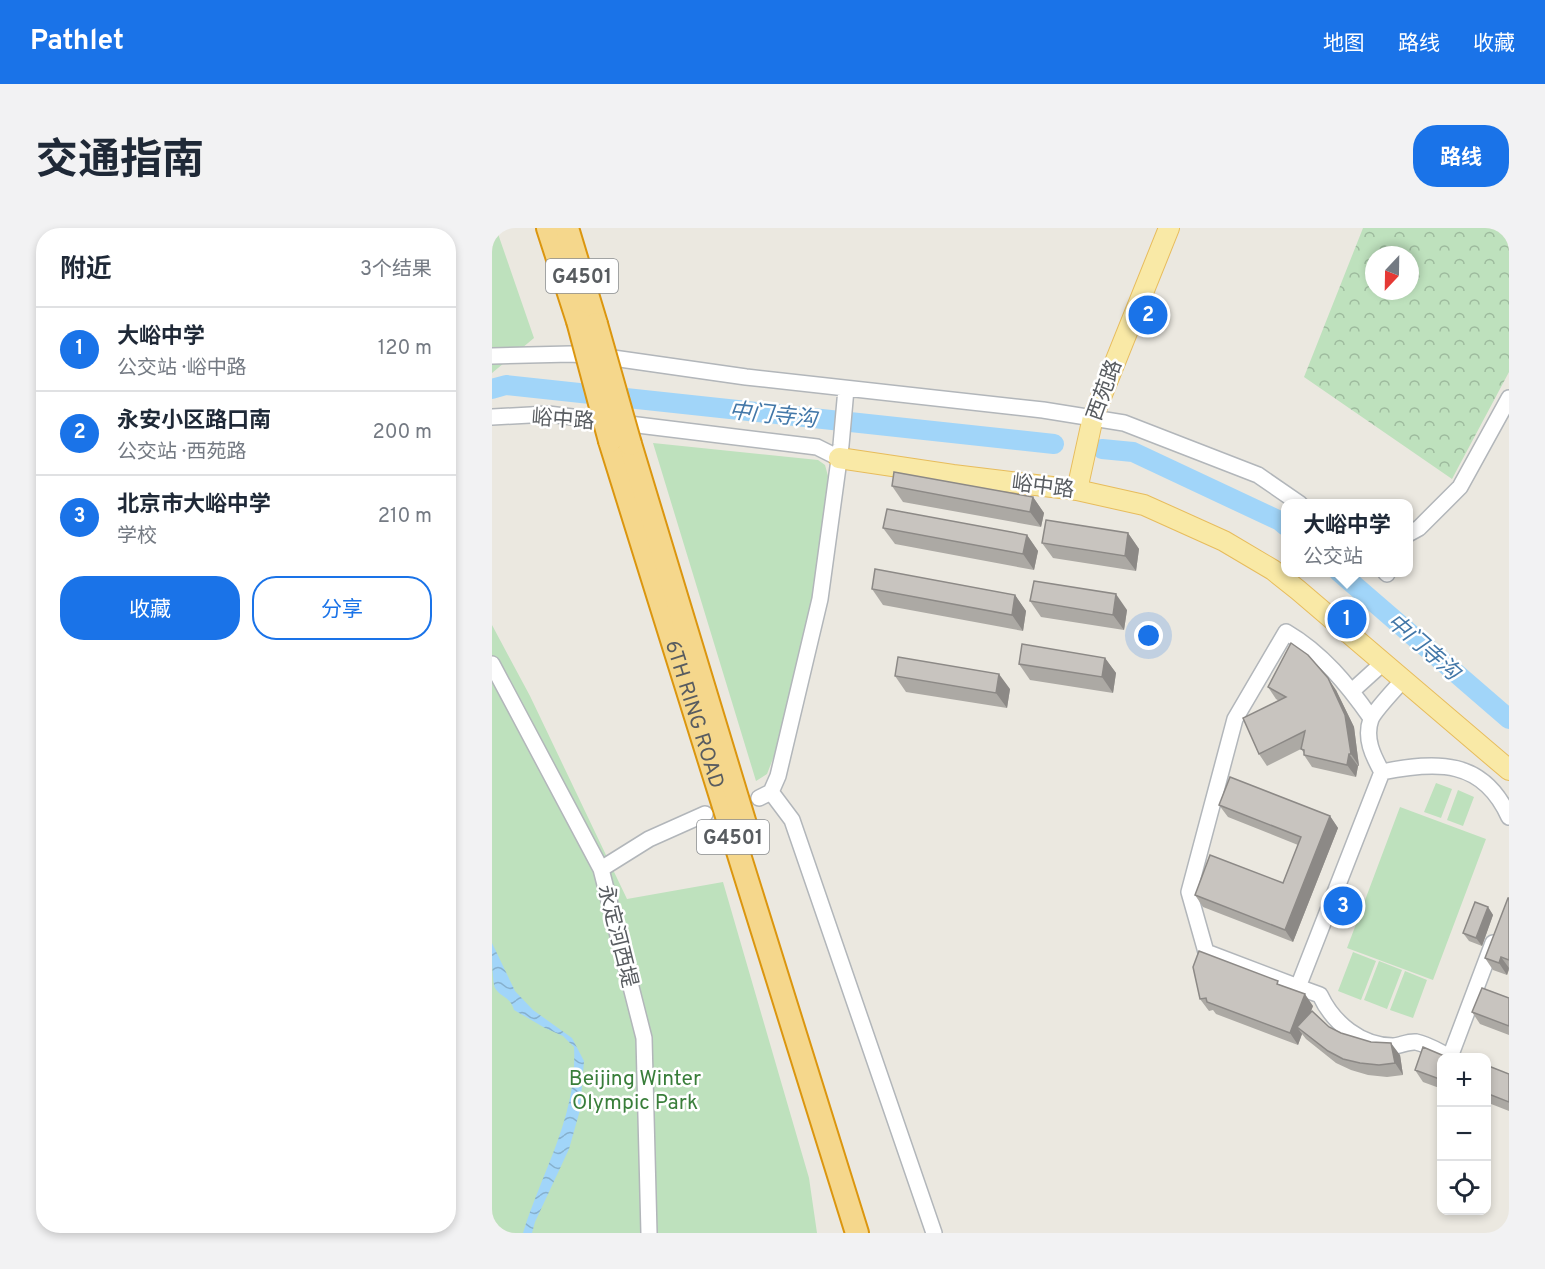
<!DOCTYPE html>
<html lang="zh">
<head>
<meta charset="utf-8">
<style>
	body { margin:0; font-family:Overpass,"Noto Sans SC",sans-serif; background:#f2f2f3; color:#1f2937 }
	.controls { position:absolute; right:18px; bottom:18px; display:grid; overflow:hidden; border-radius:12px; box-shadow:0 3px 9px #0003 }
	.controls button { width:54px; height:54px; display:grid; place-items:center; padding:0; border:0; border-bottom:2px solid #e0e1e3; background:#fff; color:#1f2937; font:30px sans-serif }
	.compass { position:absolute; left:873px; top:18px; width:54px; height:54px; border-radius:50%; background:#fff; box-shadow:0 3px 9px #0003; rotate:202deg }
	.you { position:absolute; left:657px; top:408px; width:21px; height:21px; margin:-15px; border:4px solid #fff; border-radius:50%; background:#1a73e8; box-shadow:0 0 0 9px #1a73e833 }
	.badge { display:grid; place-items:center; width:39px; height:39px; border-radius:50%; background:#1a73e8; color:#fff; font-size:20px; font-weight:700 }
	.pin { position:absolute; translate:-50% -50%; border:3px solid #fff; box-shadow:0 2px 6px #0006 }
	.popup { position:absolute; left:789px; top:271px; width:132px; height:78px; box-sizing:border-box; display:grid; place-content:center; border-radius:12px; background:#fff; filter:drop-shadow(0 2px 4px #0005); font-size:20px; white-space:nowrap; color:#747a83 }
	.popup b { font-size:22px; color:#1f2937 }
	.popup::after { content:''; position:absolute; left:50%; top:100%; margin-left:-12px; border:12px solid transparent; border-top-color:#fff }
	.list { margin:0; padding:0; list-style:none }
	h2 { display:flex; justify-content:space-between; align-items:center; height:78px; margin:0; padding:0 24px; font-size:26px }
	h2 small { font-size:20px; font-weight:400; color:#747a83 }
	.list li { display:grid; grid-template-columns:39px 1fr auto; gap:18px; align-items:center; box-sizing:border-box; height:84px; padding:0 24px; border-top:2px solid #e0e1e3 }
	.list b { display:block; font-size:22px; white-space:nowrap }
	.list p { margin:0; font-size:20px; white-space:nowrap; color:#747a83 }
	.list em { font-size:20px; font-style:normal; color:#747a83 }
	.actions { display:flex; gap:12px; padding:18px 24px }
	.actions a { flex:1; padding:14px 0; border:2px solid #1a73e8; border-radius:24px; text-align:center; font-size:21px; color:#1a73e8 }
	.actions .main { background:#1a73e8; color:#fff }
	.icon { flex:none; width:33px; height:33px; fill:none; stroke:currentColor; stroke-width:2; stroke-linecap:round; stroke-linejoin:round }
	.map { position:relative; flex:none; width:1017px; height:1005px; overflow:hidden; border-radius:24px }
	header { display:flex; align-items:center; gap:36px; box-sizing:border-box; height:84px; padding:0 30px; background:#1a73e8; color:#fff }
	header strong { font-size:28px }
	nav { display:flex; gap:33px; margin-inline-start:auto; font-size:21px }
	.intro { display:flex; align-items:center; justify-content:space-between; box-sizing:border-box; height:144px; padding:0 36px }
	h1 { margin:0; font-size:42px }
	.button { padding:15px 27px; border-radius:24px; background:#1a73e8; color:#fff; font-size:21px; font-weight:700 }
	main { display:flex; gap:36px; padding:0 36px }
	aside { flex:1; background:#fff; border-radius:24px; box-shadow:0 3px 9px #0003 }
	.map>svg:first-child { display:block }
	.forest { fill:url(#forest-crowns); fill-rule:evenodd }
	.green { fill:#bee1bd }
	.water { fill:url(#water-waves) }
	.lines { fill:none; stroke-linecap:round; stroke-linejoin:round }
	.river { stroke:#a1d5f9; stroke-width:20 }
	.minor-casing { stroke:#b2b6ba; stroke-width:18 }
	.major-casing { stroke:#e7bc5c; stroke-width:22 }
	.highway-casing { stroke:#db960f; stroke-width:26 }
	.minor { stroke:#fff; stroke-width:15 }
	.major { stroke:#f9e9a6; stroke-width:20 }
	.highway { stroke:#f5d78c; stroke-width:22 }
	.highway-bridge-casing { stroke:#db960f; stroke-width:26; stroke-linecap:butt }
	.highway-bridge { stroke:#f5d78c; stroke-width:22 }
	.wall { fill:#aca9a4 }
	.shaded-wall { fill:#8c8986 }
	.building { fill:#c8c4bf; stroke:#8c8986; stroke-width:1.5 }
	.labels { text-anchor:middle; stroke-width:5; stroke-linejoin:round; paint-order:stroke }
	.shield { fill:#fff; stroke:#8a8d90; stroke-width:1.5 }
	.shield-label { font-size:20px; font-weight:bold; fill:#585c60 }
	.street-label { font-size:21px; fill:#585c60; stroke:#fff }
	.park-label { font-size:21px; fill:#397e3a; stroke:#fff }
	.water-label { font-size:22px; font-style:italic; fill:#4277a8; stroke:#fff }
</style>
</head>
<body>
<header>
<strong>Pathlet</strong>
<nav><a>地图</a><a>路线</a><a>收藏</a></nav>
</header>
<div class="intro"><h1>交通指南</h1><a class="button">路线</a></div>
<main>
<aside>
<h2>附近<small>3个结果</small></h2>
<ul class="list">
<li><span class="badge">1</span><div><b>大峪中学</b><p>公交站 · 峪中路</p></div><em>120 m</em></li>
<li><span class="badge">2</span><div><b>永安小区路口南</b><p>公交站 · 西苑路</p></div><em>200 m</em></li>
<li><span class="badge">3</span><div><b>北京市大峪中学</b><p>学校</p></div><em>210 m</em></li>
</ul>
<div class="actions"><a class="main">收藏</a><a>分享</a></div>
</aside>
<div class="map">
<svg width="1017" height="1005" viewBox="0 0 1017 1005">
	<defs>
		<pattern id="forest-crowns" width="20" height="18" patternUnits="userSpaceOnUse" patternTransform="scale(1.5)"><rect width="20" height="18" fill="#bee1bd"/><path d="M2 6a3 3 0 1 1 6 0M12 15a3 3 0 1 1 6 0" fill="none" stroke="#9dba9d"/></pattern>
		<pattern id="water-waves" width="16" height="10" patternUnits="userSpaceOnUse" patternTransform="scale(1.5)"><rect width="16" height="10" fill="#a1d5f9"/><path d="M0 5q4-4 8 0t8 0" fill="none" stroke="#86b0cd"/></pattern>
	</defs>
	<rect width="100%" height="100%" fill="#ebe8e0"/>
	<path class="forest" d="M871 0H1017V144L960 251 812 149ZM882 27H918V63H882Z"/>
	<path class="green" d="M0 0H4L42 110 0 145Z
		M161 215 326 232 333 237 336 248 322 362 282 528 275 546 264 553Z
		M0 397 38 468 135 671 231 654 317 950 325 1005H0Z
		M944 555 960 561 949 590 932 584Z
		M966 562 982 569 971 598 955 592Z
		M908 579 994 611 941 752 855 720Z
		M861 724 884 733 869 772 846 763Z
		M887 733 910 742 895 781 872 772Z
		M913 743 935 752 921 790 898 782Z"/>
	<path class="water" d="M0 715 23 763 41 782 80 810 92 833 88 882 77 921 43 994 40 1005H31C50 943 86 887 82 819L71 808 53 800 22 782C18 768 9 770 3 760 0 751 0 726 0 715Z"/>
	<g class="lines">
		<path class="river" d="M0 161 14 157 562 216
			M610 221 641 224 788 293 794 298
			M847 344 1017 491"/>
		<g class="minor-casing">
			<path id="minor" d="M0 128 79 126 114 129 254 149 551 182 632 195 766 247 808 276
				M0 189 56 186 325 219 347 230
				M916 306 927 300 968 259 1017 170
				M893 344 895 346
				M0 436 109 641 152 810 157 1005
				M860 463 892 434
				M879 490C856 457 830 425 794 404L743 491 697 664 714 724 806 759 890 544C881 528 872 510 879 491 883 482 905 459 912 451
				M890 544C945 533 991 531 1017 589
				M279 564 300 592 442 1005
				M267 570 279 564 286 548 328 371 349 217 354 161
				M109 641 157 611 213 586
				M806 759 828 767C841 795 869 818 901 818 908 818 916 813 924 814 935 816 948 824 958 829L1001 715"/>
		</g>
		<g class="major-casing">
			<path id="major" d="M347 230 461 247 585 262 652 277 732 313 781 342 806 362 1017 542
				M585 262 601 189 677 0"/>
		</g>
		<g class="highway-casing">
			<g id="highway">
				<path d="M56 0 86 93"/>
				<path d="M75 0 104 96"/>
				<path id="s1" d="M118 213 365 1005"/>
				<path d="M138 216 253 596"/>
			</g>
		</g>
		<use href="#minor" class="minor"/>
		<use href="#major" class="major"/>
		<use href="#highway" class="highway"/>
		<g class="highway-bridge-casing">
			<path id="highway-bridge" d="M86 93 118 213
				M104 96 138 216"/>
		</g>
		<use href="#highway-bridge" class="highway-bridge"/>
	</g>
	<path class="wall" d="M400 258 541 269 552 285 549 299 411 274Z
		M391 300 535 307 546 323 542 342 403 316Z
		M636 305 647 321 644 343 561 330 550 315Z
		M380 361 523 367 534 383 531 403 391 377Z
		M538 373 635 382 632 402 549 389Z
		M613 430 624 445 621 465 538 452 527 436Z
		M403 448 518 461 515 480 414 464Z
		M776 459 844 462 862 499 867 538H866L864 549 820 539 812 527V525L809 521 775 538 767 526 787 473 784 471Z
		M727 577 838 588 846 600 801 714 711 679 703 667 791 655 806 617 736 589Z
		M1017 670V742L1015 747 1001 742 993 730Z
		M996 679 1001 687 990 718 977 713 971 705Z
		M789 757 821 778 818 785 837 799 849 805 908 827 911 847 895 849 876 847 859 842 844 835 814 811 810 806 806 817 724 786 721 782 717 783 708 771Z
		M1017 770V807L988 796 980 784Z
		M950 830V861L931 854 923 842Z
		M994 837 1017 846V883L994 874Z"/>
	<path class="shaded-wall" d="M541 269 552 285 549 299 538 284Z
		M636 305 647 321 644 343 633 328Z
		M535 307 546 323 542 342 531 326Z
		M624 366 635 382 632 402 621 387Z
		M523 367 534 383 531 403 520 387Z
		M613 430 624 445 621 465 610 449Z
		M507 446 518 461 515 480 504 465Z
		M836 450 844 462 862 499 867 538 859 526Z
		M857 526 866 538 864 549 855 537Z
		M838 588 846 600 801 714 793 702Z
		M996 679 1001 687 990 718 984 710Z
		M1009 729 1017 740 1015 747 1007 735Z
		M813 766 821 778 811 804 805 799 810 806 806 817 798 805Z
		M899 815 908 827 911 847 903 835Z"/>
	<path class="building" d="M402 244 541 269 538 284 400 258Z
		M395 281 535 307 531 326 391 300Z
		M554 292 636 305 633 328 550 315Z
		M383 341 523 367 520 387 380 361Z
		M542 353 624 366 621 387 538 373Z
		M799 415 816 427 836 450 853 487 859 526H857L855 537 812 527V522L809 521 813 503 767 526 751 490 794 469 776 459Z
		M530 416 613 430 610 449 527 436Z
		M406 429 507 446 504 465 403 448Z
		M738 549 838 588 793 702 703 667 718 627 791 655 809 609 727 577Z
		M1016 670H1017V732L1009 729 1007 735 993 730Z
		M983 674 996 679 984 710 971 705Z
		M707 723 786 753 785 756 813 766 798 805 715 774 714 770 708 771 701 739Z
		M990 760 1017 770V798L980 784Z
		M820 783 837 799 849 805 879 814 899 815 903 835 887 837 868 835 851 831 836 823 805 799Z
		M931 819 957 830H950V852L923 842Z
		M994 837 1017 846V874L994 865Z"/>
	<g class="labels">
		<g class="shield">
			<rect x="54" y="31" width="72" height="34" rx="4.5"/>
			<rect x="205" y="592" width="72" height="34" rx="4.5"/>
		</g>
		<g class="shield-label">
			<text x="90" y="55">G4501</text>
			<text x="241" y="616">G4501</text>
		</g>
		<g class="street-label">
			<text transform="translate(612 162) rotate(-70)" y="7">西苑路</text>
			<text transform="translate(71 191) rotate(4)" y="7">峪中路</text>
			<text transform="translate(551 258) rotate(7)" y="7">峪中路</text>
			<text dy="7" stroke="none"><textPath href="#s1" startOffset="286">6TH RING ROAD</textPath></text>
			<text transform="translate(126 708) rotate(76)" y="7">永定河西堤</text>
		</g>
		<g class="park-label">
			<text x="143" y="857">Beijing Winter<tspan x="143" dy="24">Olympic Park</tspan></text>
		</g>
		<g class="water-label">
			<text transform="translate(281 186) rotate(6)" y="8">中门寺沟</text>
			<text transform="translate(932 418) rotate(41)" y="8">中门寺沟</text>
		</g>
	</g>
</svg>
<div class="controls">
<button>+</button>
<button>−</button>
<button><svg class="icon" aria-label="locate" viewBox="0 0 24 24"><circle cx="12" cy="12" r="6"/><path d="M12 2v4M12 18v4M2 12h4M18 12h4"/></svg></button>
</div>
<svg class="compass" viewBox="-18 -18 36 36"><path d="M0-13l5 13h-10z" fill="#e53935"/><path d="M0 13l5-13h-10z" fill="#747a83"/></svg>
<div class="you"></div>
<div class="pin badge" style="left:855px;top:391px">1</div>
<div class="popup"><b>大峪中学</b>公交站</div>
<div class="pin badge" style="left:656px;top:87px">2</div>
<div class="pin badge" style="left:851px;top:678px">3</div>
</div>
</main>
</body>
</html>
